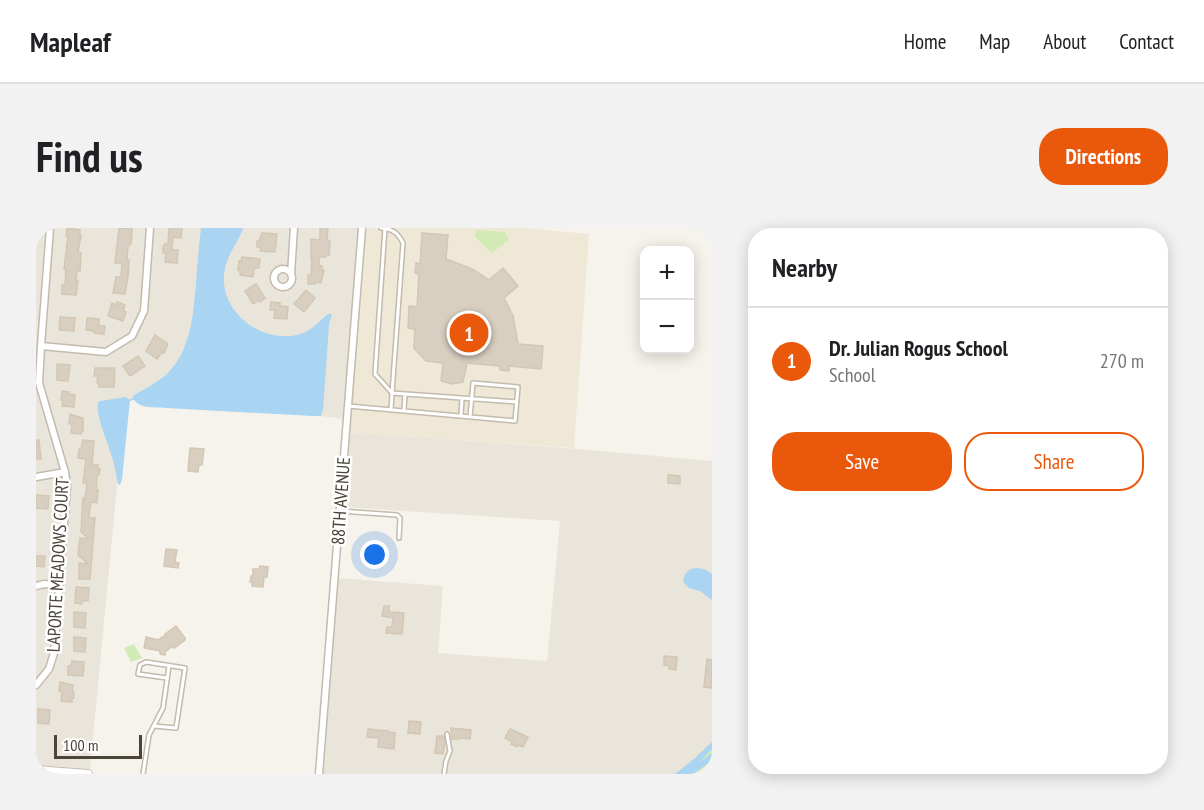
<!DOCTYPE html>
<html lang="en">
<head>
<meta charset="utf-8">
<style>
	body { margin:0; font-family:"PT Sans Narrow",sans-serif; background:#f2f2f2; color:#202124 }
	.controls { position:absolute; right:18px; top:18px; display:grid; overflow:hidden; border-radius:12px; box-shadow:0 3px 15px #0003 }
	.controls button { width:54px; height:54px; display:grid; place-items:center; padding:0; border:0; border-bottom:2px solid #e0e0e0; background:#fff; color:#202124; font:30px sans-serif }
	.scale { position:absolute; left:18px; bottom:15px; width:88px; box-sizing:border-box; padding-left:6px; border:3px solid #4b4439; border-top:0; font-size:16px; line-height:21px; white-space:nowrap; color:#4b4439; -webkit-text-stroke:4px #fff; paint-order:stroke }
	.you { position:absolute; left:339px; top:327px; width:21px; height:21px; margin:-15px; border:4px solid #fff; border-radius:50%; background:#1a73e8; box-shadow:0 0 0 9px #1a73e833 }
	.badge { display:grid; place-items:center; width:39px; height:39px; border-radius:50%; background:#ea580c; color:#fff; font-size:20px; font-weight:700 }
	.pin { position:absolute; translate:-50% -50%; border:3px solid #fff; box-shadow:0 2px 6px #0006 }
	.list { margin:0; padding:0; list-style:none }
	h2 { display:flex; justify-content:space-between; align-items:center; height:78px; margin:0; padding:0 24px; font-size:26px }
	h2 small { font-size:20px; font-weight:400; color:#757577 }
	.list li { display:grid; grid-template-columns:39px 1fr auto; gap:18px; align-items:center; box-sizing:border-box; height:108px; padding:0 24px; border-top:2px solid #e0e0e0 }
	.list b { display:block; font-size:22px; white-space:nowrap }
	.list p { margin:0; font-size:20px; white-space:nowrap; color:#757577 }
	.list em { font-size:20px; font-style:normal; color:#757577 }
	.actions { display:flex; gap:12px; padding:18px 24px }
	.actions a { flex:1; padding:14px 0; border:2px solid #ea580c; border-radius:24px; text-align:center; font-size:21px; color:#ea580c }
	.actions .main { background:#ea580c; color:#fff }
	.map { position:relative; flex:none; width:676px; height:546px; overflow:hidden; border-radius:24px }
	header { display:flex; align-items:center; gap:36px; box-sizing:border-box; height:84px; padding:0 30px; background:#fff; border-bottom:2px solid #e0e0e0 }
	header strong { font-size:28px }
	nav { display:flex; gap:33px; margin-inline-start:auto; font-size:21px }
	.intro { display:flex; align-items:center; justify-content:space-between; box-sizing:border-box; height:144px; padding:0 36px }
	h1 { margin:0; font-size:42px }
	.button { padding:15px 27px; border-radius:24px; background:#ea580c; color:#fff; font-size:21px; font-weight:700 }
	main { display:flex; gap:36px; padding:0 36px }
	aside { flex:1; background:#fff; border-radius:24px; box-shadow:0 3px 15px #0003 }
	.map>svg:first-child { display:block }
	.residential { fill:#eae5da }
	.education { fill:#efe8d6 }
	.green { fill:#d2eab5 }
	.water { fill:#a9d4f2 }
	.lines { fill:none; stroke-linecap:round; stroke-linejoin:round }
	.stream { stroke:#a9d4f2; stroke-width:1.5 }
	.canal { stroke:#a9d4f2; stroke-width:6 }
	.building { fill:#d8cfc1; stroke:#d3c7b4; stroke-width:1.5 }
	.service-casing { stroke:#c2bbae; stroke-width:6 }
	.minor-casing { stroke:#c2bbae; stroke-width:9 }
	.tertiary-casing { stroke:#c2bbae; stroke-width:10 }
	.service { stroke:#fff; stroke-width:3 }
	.minor { stroke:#fff; stroke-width:6 }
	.tertiary { stroke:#fff; stroke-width:8 }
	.labels { text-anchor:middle; stroke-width:5; stroke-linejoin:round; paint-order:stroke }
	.street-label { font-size:18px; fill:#4b4439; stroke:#fff }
</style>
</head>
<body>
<header>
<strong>Mapleaf</strong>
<nav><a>Home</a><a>Map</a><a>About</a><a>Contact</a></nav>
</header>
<div class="intro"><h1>Find us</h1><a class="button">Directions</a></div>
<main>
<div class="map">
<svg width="676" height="546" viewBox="0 0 676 546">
	<rect width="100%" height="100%" fill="#f6f3ec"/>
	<path class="residential" d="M0 0H324L309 191 114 167 89 174 54 541 0 537Z
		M312 204 531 220 676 233V521L644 546H285L302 350 407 358 402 425 511 433 524 293 306 279Z"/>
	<path class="education" d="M330 0H489L553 6 538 220 312 204Z"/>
	<path class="green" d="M440 2 469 4 473 12 456 25 439 9Z
		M98 416 106 430 95 434 88 420Z
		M676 521V546H651L658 540Z"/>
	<path class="water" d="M165 0H207C201 18 190 26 188 47 185 85 226 115 261 107 274 105 283 93 292 86H296L293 96 287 182 285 188H277L130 180C118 179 101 181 97 169L98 167C109 161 120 155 130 147 155 123 157 88 160 56 161 37 163 19 165 0Z
		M89 169 94 172 86 251 84 257 82 256C80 247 79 238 76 229 72 214 59 187 62 174L65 173Z
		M660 340 668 341 676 346V372L664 363 653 360 647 354C648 345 652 341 660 340Z
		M676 514V521L658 540 651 546H639L659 530Z"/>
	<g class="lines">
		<path class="stream" d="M94 172 98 171"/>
		<path class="canal" d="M652 546 676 529"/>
	</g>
	<path class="building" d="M31 0 44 2V8H45L42 24 45 25 44 43H41L40 53H42L40 67 26 66V57L29 58 30 42 28 41 32 8H30Z
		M83 0H96V3L95 16 92 18 91 32H93L92 48 89 66 77 65 80 49H85L86 35H79Z
		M133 0H146L145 10 137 9 136 22H142L141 35 129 34 130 25H127V19L129 16H132Z
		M284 0H292L291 12 294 13 293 27H290V29H283V38H286V42H288L285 55 279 54V56H272V47H275L276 31H275V11L284 12Z
		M226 5 241 6 239 24 224 23 225 19H221V13H223Z
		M386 5 412 7 410 31 436 41 453 52 467 40 482 58 468 70 477 88 482 116 507 118 505 141 473 138V143L464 142V138L431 135 427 154 416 156 405 153 407 135 390 133 378 120 379 101 372 100 373 78 381 79 383 46 379 45 380 35 384 36Z
		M206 29 224 31 223 40H218L217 49 204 47V43L202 42 203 33H205Z
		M220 56 229 70 224 74 223 72 217 76 209 63Z
		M270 62 279 70 268 84 258 76Z
		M81 74 89 77 87 83 90 84 87 93 72 88 76 75 80 77Z
		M235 74 244 75V78L252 79 251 91 238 90 239 82H234Z
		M24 89 39 90 38 103 23 102Z
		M51 90 63 91V98H69L68 106 58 105V103L50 102Z
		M119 107 132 116 128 125 126 124 121 131 110 123Z
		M102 128 109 138 94 148 87 138Z
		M21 136 34 137 32 153 21 152Z
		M59 140H79L78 159H63V155H61L62 148H58Z
		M26 163 33 164 32 166 39 167 38 179 26 178 27 172H25Z
		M34 186 47 190V203L46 202 45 206 35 205 36 196H33Z
		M0 212H3L5 231H0Z
		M47 212 58 213 56 237H62V241H64L63 247H61L60 262H62L61 275 55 274 53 287 54 290H59L54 351H43V335L52 336 42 327 44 310 53 311 45 304 47 270H49L51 255H47L50 231 42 230 43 221H45Z
		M154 220 168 221 166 237H163L162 244 152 243Z
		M632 247 644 248V256L632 255Z
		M0 267 13 268 12 281 0 280Z
		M130 321 141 322 139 334 143 335 142 340 128 338Z
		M0 328H9L8 339 0 338Z
		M224 338 232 339 231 349H228L227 359 216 358V354H214L215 348H217V341H223Z
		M40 359 53 360 52 373H46V376L39 375Z
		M348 378H353V384L368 385 366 406 350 405 351 399H356L357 390 346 388Z
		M38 384 50 385 49 400 38 399Z
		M140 398 149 410V412L138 420 137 418 129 424V427L124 426V423L108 420 110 409 122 412 130 407 129 406Z
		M38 409 50 410 49 424 38 423Z
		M628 428 641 429 640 442 633 441 634 438 628 437Z
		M671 431 676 432V460L668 459Z
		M36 433 48 434 47 448 32 447V438H35Z
		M24 454 37 457 36 464H38V470H36V474L25 473 26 464 23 463Z
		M2 481 14 482 13 496 2 495Z
		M373 493 385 494 384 506 372 505Z
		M415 500 435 502 434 511 423 510V511H416Z
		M332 501 352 503V504L359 505 358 521 342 519 343 510 331 509Z
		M474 501 492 509 487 519 482 517 481 519 475 516 477 514 469 510Z
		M401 508H408L409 515 407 526 399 525Z"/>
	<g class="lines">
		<g class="service-casing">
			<path id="service" d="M345 0C357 1 362 5 367 15L356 165 481 174
				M349 0 339 146 356 165 355 182
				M312 178 479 193 482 159 437 155 434 189
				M368 183 369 166
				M425 187 426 171
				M304 283 361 287 364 290 363 310
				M118 498 140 500 149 440 110 434 104 437 102 446 131 450
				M107 546 113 507 127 480 133 438
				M408 546 410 533 414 523 411 506"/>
		</g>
		<g class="minor-casing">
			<path id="minor" d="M238 50a9 9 0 1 1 18 0a9 9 0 1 1-18 0Z
				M255 46 258 0
				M5 118 70 124 96 108 108 83 114 0
				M0 249 29 244
				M0 358 8 356 23 357
				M0 457 13 441 18 425 31 258 29 244 3 155 5 118 14 0
				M283 546 326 0"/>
		</g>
		<g class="tertiary-casing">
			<path id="tertiary" d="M0 542 52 546"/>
		</g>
		<use href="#service" class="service"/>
		<use href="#minor" class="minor"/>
		<use href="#tertiary" class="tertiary"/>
	</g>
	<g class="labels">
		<g class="street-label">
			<text transform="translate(305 273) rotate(-86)" y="6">88TH AVENUE</text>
			<text transform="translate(22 337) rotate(-87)" y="6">LAPORTE MEADOWS COURT</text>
		</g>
	</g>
</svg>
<div class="controls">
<button>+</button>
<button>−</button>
</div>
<div class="scale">100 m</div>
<div class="you"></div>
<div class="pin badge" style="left:433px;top:105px">1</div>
</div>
<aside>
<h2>Nearby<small></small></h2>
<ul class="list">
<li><span class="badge">1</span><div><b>Dr. Julian Rogus School</b><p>School</p></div><em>270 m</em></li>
</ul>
<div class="actions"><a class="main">Save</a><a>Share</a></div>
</aside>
</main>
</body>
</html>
